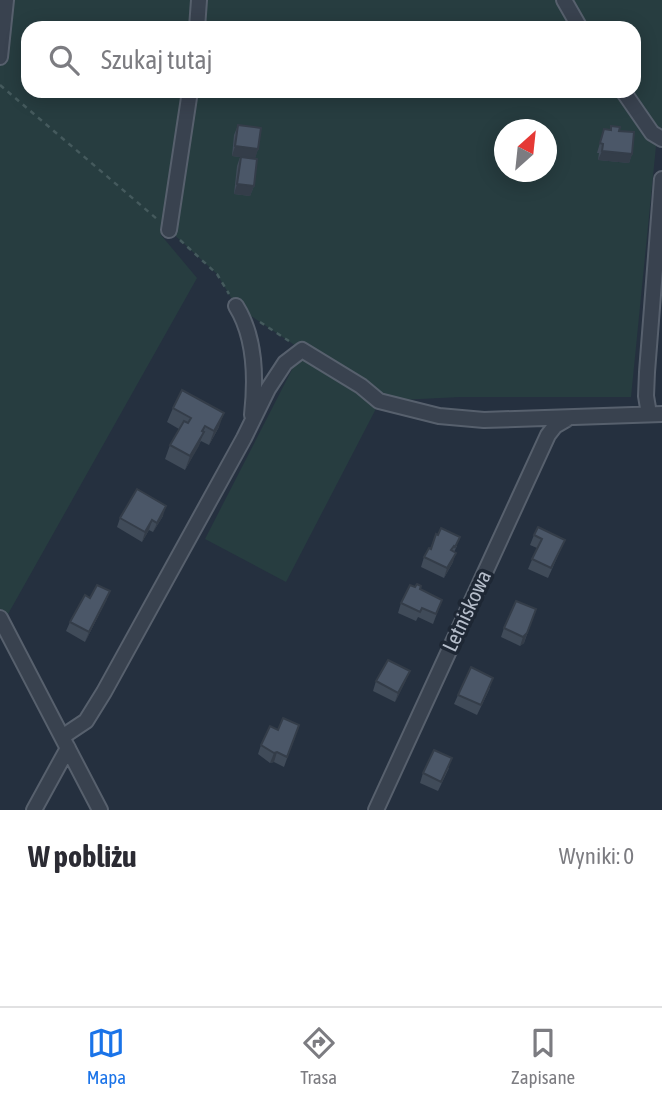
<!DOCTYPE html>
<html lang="pl">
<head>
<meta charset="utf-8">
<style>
	body { margin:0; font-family:"Asap Condensed",sans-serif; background:#f2f2f3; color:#2b2b33 }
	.compass { position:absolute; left:494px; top:119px; width:63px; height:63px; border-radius:50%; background:#fff; box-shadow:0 4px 18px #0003; rotate:27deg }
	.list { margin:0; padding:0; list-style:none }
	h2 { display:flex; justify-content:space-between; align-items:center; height:91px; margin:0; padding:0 28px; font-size:30px }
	h2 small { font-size:23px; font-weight:400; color:#7c7c81 }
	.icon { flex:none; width:38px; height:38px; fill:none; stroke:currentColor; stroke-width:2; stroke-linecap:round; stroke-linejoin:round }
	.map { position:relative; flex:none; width:662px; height:810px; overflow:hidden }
	.search { position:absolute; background:#fff; box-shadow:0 4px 18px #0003; left:21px; right:21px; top:21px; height:77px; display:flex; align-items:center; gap:18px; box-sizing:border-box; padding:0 24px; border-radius:21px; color:#7c7c81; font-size:26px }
	.sheet { height:196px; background:#fff }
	nav { display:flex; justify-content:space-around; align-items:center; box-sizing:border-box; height:98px; border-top:2px solid #e1e1e2; background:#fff; font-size:19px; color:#7c7c81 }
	nav a { display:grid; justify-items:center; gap:4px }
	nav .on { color:#1a73e8 }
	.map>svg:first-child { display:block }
	.green { fill:#273d40; fill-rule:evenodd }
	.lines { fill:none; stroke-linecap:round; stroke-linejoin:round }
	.street-casing { stroke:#57606d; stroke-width:18 }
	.path { stroke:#455a5d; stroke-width:2.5; stroke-dasharray:5 5; stroke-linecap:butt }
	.street { stroke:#39424f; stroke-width:14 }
	.wall { fill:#404b59 }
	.shaded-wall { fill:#343d49 }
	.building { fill:#4b5768; stroke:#343d49; stroke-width:2 }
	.labels { text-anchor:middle; stroke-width:7; stroke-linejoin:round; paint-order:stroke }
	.street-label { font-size:21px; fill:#b5bdca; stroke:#1e2734 }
</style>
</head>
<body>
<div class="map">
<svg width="662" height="810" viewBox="0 0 662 810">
	<rect width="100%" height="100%" fill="#25303f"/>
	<path class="green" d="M0 0H662V138L656 146 631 397H460L380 401 286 582 205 539 302 350 236 306 217 274 169 230 185 122 161 235 197 278 3 623 0 618ZM28 28H634V91H28ZM504 130H546V172H504Z"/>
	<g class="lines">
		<g class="street-casing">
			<path id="street" d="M564 0 580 28
				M197 28 199 0
				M0 57 6 0
				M623 91 652 133 662 139
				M169 230 190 91
				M236 306C256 338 256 379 252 415
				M649 414 646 396 647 372 662 179
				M0 618 100 810
				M62 737 86 721 104 692 244 438 268 389 285 363 302 350 361 386 379 401 439 416 484 420 662 414
				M34 810 68 748
				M376 810 548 435 555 426 567 419"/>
		</g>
		<path class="path" d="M0 85 157 219
			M180 240 217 274 229 294
			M260 322 289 341"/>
		<use href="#street" class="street"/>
	</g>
	<path class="wall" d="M238 125 258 149 255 158 254 186 250 196 234 194 237 166 240 157 232 156 234 135Z
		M611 126 619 131 632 154 629 163 598 160 599 153H597L604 129 610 130Z
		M173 408 219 427 209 445 201 441 185 470 165 459 170 445 179 429 167 422Z
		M163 516 153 532 149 530 142 542 117 527 120 518Z
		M436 534 457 546 454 552 453 562 444 578 421 567 424 557 430 549Z
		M534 535 561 549 548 578 528 569 537 548 530 545Z
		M420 590 442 600 433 624 418 617 416 621 398 613 401 603Z
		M110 591 106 601 85 642 66 631 70 622 90 598Z
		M536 609 524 643 520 646 501 637 504 628Z
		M406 680 395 702 373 691 376 681Z
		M490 688 477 715 454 704 458 695Z
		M299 725 284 767 274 762 270 763 258 754 261 745 278 730Z
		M449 768 438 791 420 783 423 773Z"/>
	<path class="shaded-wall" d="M235 146 258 149 255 159 232 156Z
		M602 151 632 154 629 163 598 160Z
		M237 184 254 186 250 196 234 194Z
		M224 413 219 427 209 445 214 431Z
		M205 426 199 446 185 470 190 456Z
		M166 506 163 516 153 532 157 523Z
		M152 520 149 530 142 542 145 532Z
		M456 553 453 562 444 578 447 568Z
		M110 591 106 601 85 642 89 632Z
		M527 633 524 643 520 646 523 637Z
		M410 671 406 680 395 702 398 693Z
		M277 752 274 762 270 763 274 753Z"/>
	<path class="building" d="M238 125 261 128 258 149 235 146Z
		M611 126 620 127 619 131 634 132 632 154 602 151 603 144 600 143 604 129 611 130Z
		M241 157 257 159 254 186 237 184Z
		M182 390 224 413 214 431 205 426 202 431 204 432 190 456 170 445 184 421 188 423 191 418 173 408Z
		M137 489 166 506 157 523 152 520 145 532 120 518Z
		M538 527 565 540 551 568 532 559 542 539 534 535Z
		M441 528 460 537 455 547 454 546 451 550 456 553 447 568 424 557 429 548 431 549 436 534 438 535Z
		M417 584 421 586 420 589 442 600 436 614 422 608 420 612 401 603 410 585 415 587Z
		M97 585 110 591 89 632 70 622 85 595 90 598Z
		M516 601 536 609 527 633 523 637 504 628Z
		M388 660 410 671 398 693 376 681Z
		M471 667 493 678 481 705 458 695Z
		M283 718 299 725 287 757 277 752 274 753 261 745 270 726 278 730Z
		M434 750 452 758 441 782 423 773Z"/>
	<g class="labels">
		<g class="street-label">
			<text transform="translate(467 611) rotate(-65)" y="7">Letniskowa</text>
		</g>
	</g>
</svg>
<svg class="compass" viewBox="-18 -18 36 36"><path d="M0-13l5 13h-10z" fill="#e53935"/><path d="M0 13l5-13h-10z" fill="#7c7c81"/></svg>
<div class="search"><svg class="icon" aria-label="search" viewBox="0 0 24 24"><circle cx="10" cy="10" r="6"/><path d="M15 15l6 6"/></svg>Szukaj tutaj</div>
</div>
<section class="sheet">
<h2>W pobliżu<small>Wyniki: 0</small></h2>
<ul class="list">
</ul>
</section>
<nav>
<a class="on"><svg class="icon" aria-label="map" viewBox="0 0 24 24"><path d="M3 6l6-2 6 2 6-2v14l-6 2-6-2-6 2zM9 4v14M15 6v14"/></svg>Mapa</a>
<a><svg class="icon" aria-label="directions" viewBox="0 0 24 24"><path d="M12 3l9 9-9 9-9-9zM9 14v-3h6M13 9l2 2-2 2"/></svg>Trasa</a>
<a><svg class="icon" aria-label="saved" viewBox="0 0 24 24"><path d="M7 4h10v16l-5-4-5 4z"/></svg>Zapisane</a>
</nav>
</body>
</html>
